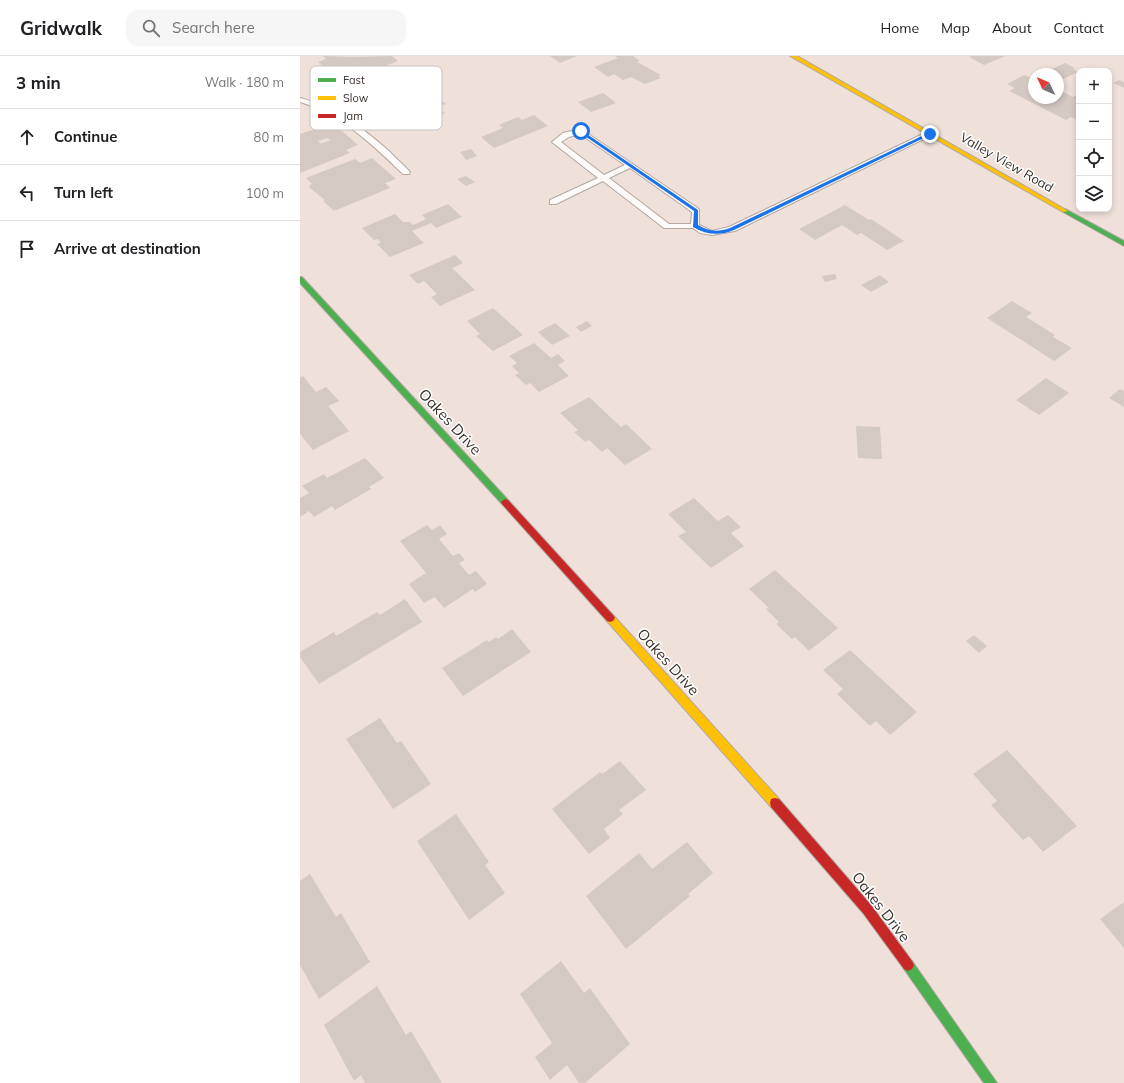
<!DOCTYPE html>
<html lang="en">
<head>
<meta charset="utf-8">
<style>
	body { margin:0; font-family:Mulish,sans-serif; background:#f6f6f6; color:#202124 }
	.controls { position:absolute; right:12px; top:12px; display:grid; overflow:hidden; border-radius:8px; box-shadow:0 2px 6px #0003 }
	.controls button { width:36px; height:36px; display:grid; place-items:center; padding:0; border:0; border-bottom:1px solid #e0e0e0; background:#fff; color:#202124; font:20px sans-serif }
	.compass { position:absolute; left:728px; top:12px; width:36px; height:36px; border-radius:50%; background:#fff; box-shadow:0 2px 6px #0003; rotate:314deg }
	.stop { position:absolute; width:12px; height:12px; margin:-9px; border:3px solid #1a73e8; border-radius:50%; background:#fff }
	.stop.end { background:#1a73e8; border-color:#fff; box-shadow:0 1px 4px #0008 }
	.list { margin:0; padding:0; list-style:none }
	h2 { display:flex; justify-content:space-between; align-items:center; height:52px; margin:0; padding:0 16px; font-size:17px }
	h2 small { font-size:13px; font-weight:400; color:#757577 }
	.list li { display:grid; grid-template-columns:26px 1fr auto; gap:12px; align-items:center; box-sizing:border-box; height:56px; padding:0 16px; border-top:1px solid #e0e0e0 }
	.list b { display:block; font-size:15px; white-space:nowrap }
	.list em { font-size:13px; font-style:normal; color:#757577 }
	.icon { flex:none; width:22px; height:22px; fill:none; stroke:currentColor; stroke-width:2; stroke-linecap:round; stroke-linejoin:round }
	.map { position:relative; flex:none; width:824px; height:1027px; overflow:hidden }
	header { display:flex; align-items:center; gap:24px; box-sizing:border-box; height:56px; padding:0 20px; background:#fff; border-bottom:1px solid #e0e0e0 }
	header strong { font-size:19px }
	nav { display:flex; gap:22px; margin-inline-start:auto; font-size:14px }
	.search { width:280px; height:36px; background:#f6f6f6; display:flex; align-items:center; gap:10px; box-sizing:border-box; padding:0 14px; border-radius:12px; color:#757577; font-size:15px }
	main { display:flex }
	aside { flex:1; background:#fff }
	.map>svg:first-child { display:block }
	.building { fill:#d5c9c3; fill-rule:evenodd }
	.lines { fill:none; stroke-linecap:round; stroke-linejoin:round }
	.lane-casing { stroke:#b3a8a2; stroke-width:2 }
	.fast-casing { stroke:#b3a8a2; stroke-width:2 }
	.slow-casing { stroke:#b3a8a2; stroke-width:2 }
	.jam-casing { stroke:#b3a8a2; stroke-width:2 }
	.lane { fill:#fdfaf9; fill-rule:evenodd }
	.fast { fill:#4caf50; fill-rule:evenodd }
	.slow { fill:#ffc107; fill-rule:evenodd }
	.jam { fill:#c62828; fill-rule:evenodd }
	.route { fill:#1a73e8 }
	.labels { text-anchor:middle; stroke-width:3; stroke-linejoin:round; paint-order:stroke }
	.far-street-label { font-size:13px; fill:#3b312c; stroke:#fff }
	.street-label { font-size:15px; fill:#3b312c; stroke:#fff }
	.key { fill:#fff; stroke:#c4c1c0; stroke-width:1 }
	.key-label { font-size:11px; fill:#3b312c }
</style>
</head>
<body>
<header>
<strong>Gridwalk</strong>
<div class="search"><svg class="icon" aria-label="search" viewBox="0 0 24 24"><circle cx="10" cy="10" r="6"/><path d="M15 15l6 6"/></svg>Search here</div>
<nav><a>Home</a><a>Map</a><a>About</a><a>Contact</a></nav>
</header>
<main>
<aside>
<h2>3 min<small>Walk · 180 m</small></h2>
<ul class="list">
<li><svg class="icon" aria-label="ahead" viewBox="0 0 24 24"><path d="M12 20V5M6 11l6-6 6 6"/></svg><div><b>Continue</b></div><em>80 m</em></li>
<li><svg class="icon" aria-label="left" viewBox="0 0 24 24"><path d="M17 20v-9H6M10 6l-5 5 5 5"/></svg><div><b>Turn left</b></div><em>100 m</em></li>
<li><svg class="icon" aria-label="arrive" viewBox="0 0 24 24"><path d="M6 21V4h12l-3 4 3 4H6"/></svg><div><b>Arrive at destination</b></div></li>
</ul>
</aside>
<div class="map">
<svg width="824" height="1027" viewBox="0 0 824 1027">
	<rect width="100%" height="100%" fill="#efe1da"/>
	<path class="building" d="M23 0 53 1 92 0 98 5 43 27 18 6 26 3Z
		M250 0H277L260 7Z
		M315 0H333L340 5 337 6 361 19 358 20 361 22 345 28 331 21 323 24 314 18 308 21 294 11 318 2Z
		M671 0H705L684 9 669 1Z
		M765 7 775 12 773 13 778 16 763 23 758 20V18H750L746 16Z
		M724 19 734 23V42H758V36L761 35 773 41 779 38V65L771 61 766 64 709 35 715 32 707 28Z
		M819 24 824 26V32L813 27Z
		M119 28 146 48 138 51 145 57 103 73 97 68 89 72 61 48 75 43 77 44 90 39 89 38ZM122 48 128 52 102 63 97 59Z
		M303 37 316 47 291 56 278 46Z
		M234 59 248 70 194 92 181 81 203 72 199 69 218 61 222 64Z
		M35 69 58 89 46 94 50 97 0 117V78L21 71 24 74ZM27 82 31 84 21 88 18 85Z
		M171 93 177 100 166 104 160 96Z
		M72 102 96 123 85 127 90 132 34 155 23 145 25 144 10 132 9 130 12 128 6 122 55 103 60 107Z
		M166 120 175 126 166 130 157 123Z
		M148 148 162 161 136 172 131 167 112 175 124 187 90 201 77 188 81 187 78 183 74 184 62 172 95 158 103 166H109L113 169 126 163 122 159Z
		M545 149 569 164 571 163 604 185 587 194 561 177 557 179 542 169 515 184 499 173Z
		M155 199 163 207 152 212 175 234 140 250 131 241 137 238 124 225 118 228 109 219Z
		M535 218 537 223 525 226 522 220Z
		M580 219 589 226 571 236 561 229Z
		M712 245 732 257 726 261 755 279 753 281 772 292 754 305 687 262Z
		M193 252 223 279 193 295 176 280 180 278 167 265Z
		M287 265 292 270 281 276 276 271Z
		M255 267 270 280 252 289 238 276Z
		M234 287 251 302 258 298 265 305 258 309 269 320 239 336 230 327 226 329 215 319 219 317 212 310 217 307 209 300Z
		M3 320 16 336 26 331 39 345 28 350 49 375 13 394 0 378V322Z
		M746 322 769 337 739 359 716 344Z
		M820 333 824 335V351L809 342Z
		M289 341 321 371 326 368 352 393 325 409 307 392 302 396 289 384 285 386 274 376 278 374 260 357Z
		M556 370 580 371 582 403 558 402Z
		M65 402 84 422 69 431 71 433 35 454 32 450 14 461 9 455 0 461V442L9 437 2 430 24 418 27 422Z
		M394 442 418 465 428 459 441 471 431 477 444 490 411 512 378 480 386 476 368 458Z
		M127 469 132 474 140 469 147 478 139 483 153 500 159 497 165 504 159 507 169 519 176 515 187 528 175 536 173 533 144 552 135 541 124 547 109 528 126 517 100 485Z
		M475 514 538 572 509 595 495 581 492 583 476 568 479 566 466 553 469 552 449 533Z
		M105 543 122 566 19 628 0 601V596L34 576 36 580 77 556 80 559Z
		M212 573 231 596 163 640 142 612 187 584 189 586 196 581 198 583Z
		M674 579 687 590 679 597 666 585Z
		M550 594 617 656 590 679 576 665 570 670 537 638 543 633 523 614Z
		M80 662 97 687 101 685 131 728 93 753 46 683Z
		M707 694 777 770 743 796 729 780 723 784 691 749 697 745 673 718Z
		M320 705 346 734 319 754 323 758 304 773 310 782 289 798 252 753 300 716 302 718Z
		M156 758 189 806 185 809 205 837 169 864 117 785Z
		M387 786 413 817 388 838 390 840 326 893 286 840 339 797 352 813Z
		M10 818 36 861 41 857 70 906 19 943 0 909V825Z
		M824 846V892L800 863Z
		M261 905 284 937 290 932 330 988 285 1027H279L267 1009 250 1024 235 1001 252 987 220 938Z
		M77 930 106 979 111 975 142 1027H65L61 1019 54 1025 24 969Z"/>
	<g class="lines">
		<g class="lane-casing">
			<path id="lane" d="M0 42C36 51 63 72 90 96 96 103 104 109 110 116L109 118H103C72 88 42 59 0 46Z
				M281 73 399 153V169L412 175 429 171 627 76H633L634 78 435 175 412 179 400 177 393 172H364L303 125 256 148H250V144L298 122 252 86 263 77ZM280 78 325 109 304 119 261 86 269 81ZM330 112 392 156 391 168H369L309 122Z"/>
		</g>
		<g class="fast-casing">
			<path id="fast" d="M765 153 824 185V190L763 156V154Z
				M0 221H2L208 444 209 446 208 448H202L0 227Z
				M608 903 612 905 697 1027H684L604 913 602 909 604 905Z"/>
		</g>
		<g class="slow-casing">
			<path id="slow" d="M490 0H497L768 155 763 156Z
				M310 558 313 559 479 743 480 747 479 751 475 752 471 751 307 565 305 562 307 559Z"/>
		</g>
		<g class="jam-casing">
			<path id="jam" d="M205 443 208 444 313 559 315 562 313 565 310 566 307 565 202 448 201 446Z
				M475 742 479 743 571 849 612 905 614 909 612 913 608 915 604 913 563 857 471 751 470 747 471 743Z"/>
		</g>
		<use href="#lane" class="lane"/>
		<use href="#fast" class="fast"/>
		<use href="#slow" class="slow"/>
		<use href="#jam" class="jam"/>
	</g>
	<path class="route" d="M281 74 398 154V169C409 176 418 176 430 172L628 77 632 78 434 174C419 180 407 179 393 171L394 155 279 76Z"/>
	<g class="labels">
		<g class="far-street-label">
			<text transform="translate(707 106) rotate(30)" y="5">Valley View Road</text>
		</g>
		<g class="street-label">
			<text transform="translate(150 366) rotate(47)" y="5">Oakes Drive</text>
			<text transform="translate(368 606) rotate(48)" y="5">Oakes Drive</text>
			<text transform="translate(581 851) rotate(52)" y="5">Oakes Drive</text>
		</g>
	</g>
	<rect x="10" y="10" width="132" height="64" rx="6" class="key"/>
	<rect x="18" y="22" width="18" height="4" fill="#4caf50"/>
	<rect x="18" y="40" width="18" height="4" fill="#ffc107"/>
	<rect x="18" y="58" width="18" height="4" fill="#c62828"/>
	<g class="key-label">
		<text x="43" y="28">Fast</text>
		<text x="43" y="46">Slow</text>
		<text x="43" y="64">Jam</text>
	</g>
</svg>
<div class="controls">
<button>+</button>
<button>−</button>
<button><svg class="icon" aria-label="locate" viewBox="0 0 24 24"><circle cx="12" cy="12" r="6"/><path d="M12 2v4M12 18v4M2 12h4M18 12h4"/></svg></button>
<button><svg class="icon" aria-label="layers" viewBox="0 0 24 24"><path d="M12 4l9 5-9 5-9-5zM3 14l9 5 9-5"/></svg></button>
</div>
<svg class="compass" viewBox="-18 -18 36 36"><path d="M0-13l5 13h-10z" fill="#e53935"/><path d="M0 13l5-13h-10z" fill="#757577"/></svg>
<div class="stop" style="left:281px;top:75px"></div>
<div class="stop end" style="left:630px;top:78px"></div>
</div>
</main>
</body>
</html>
